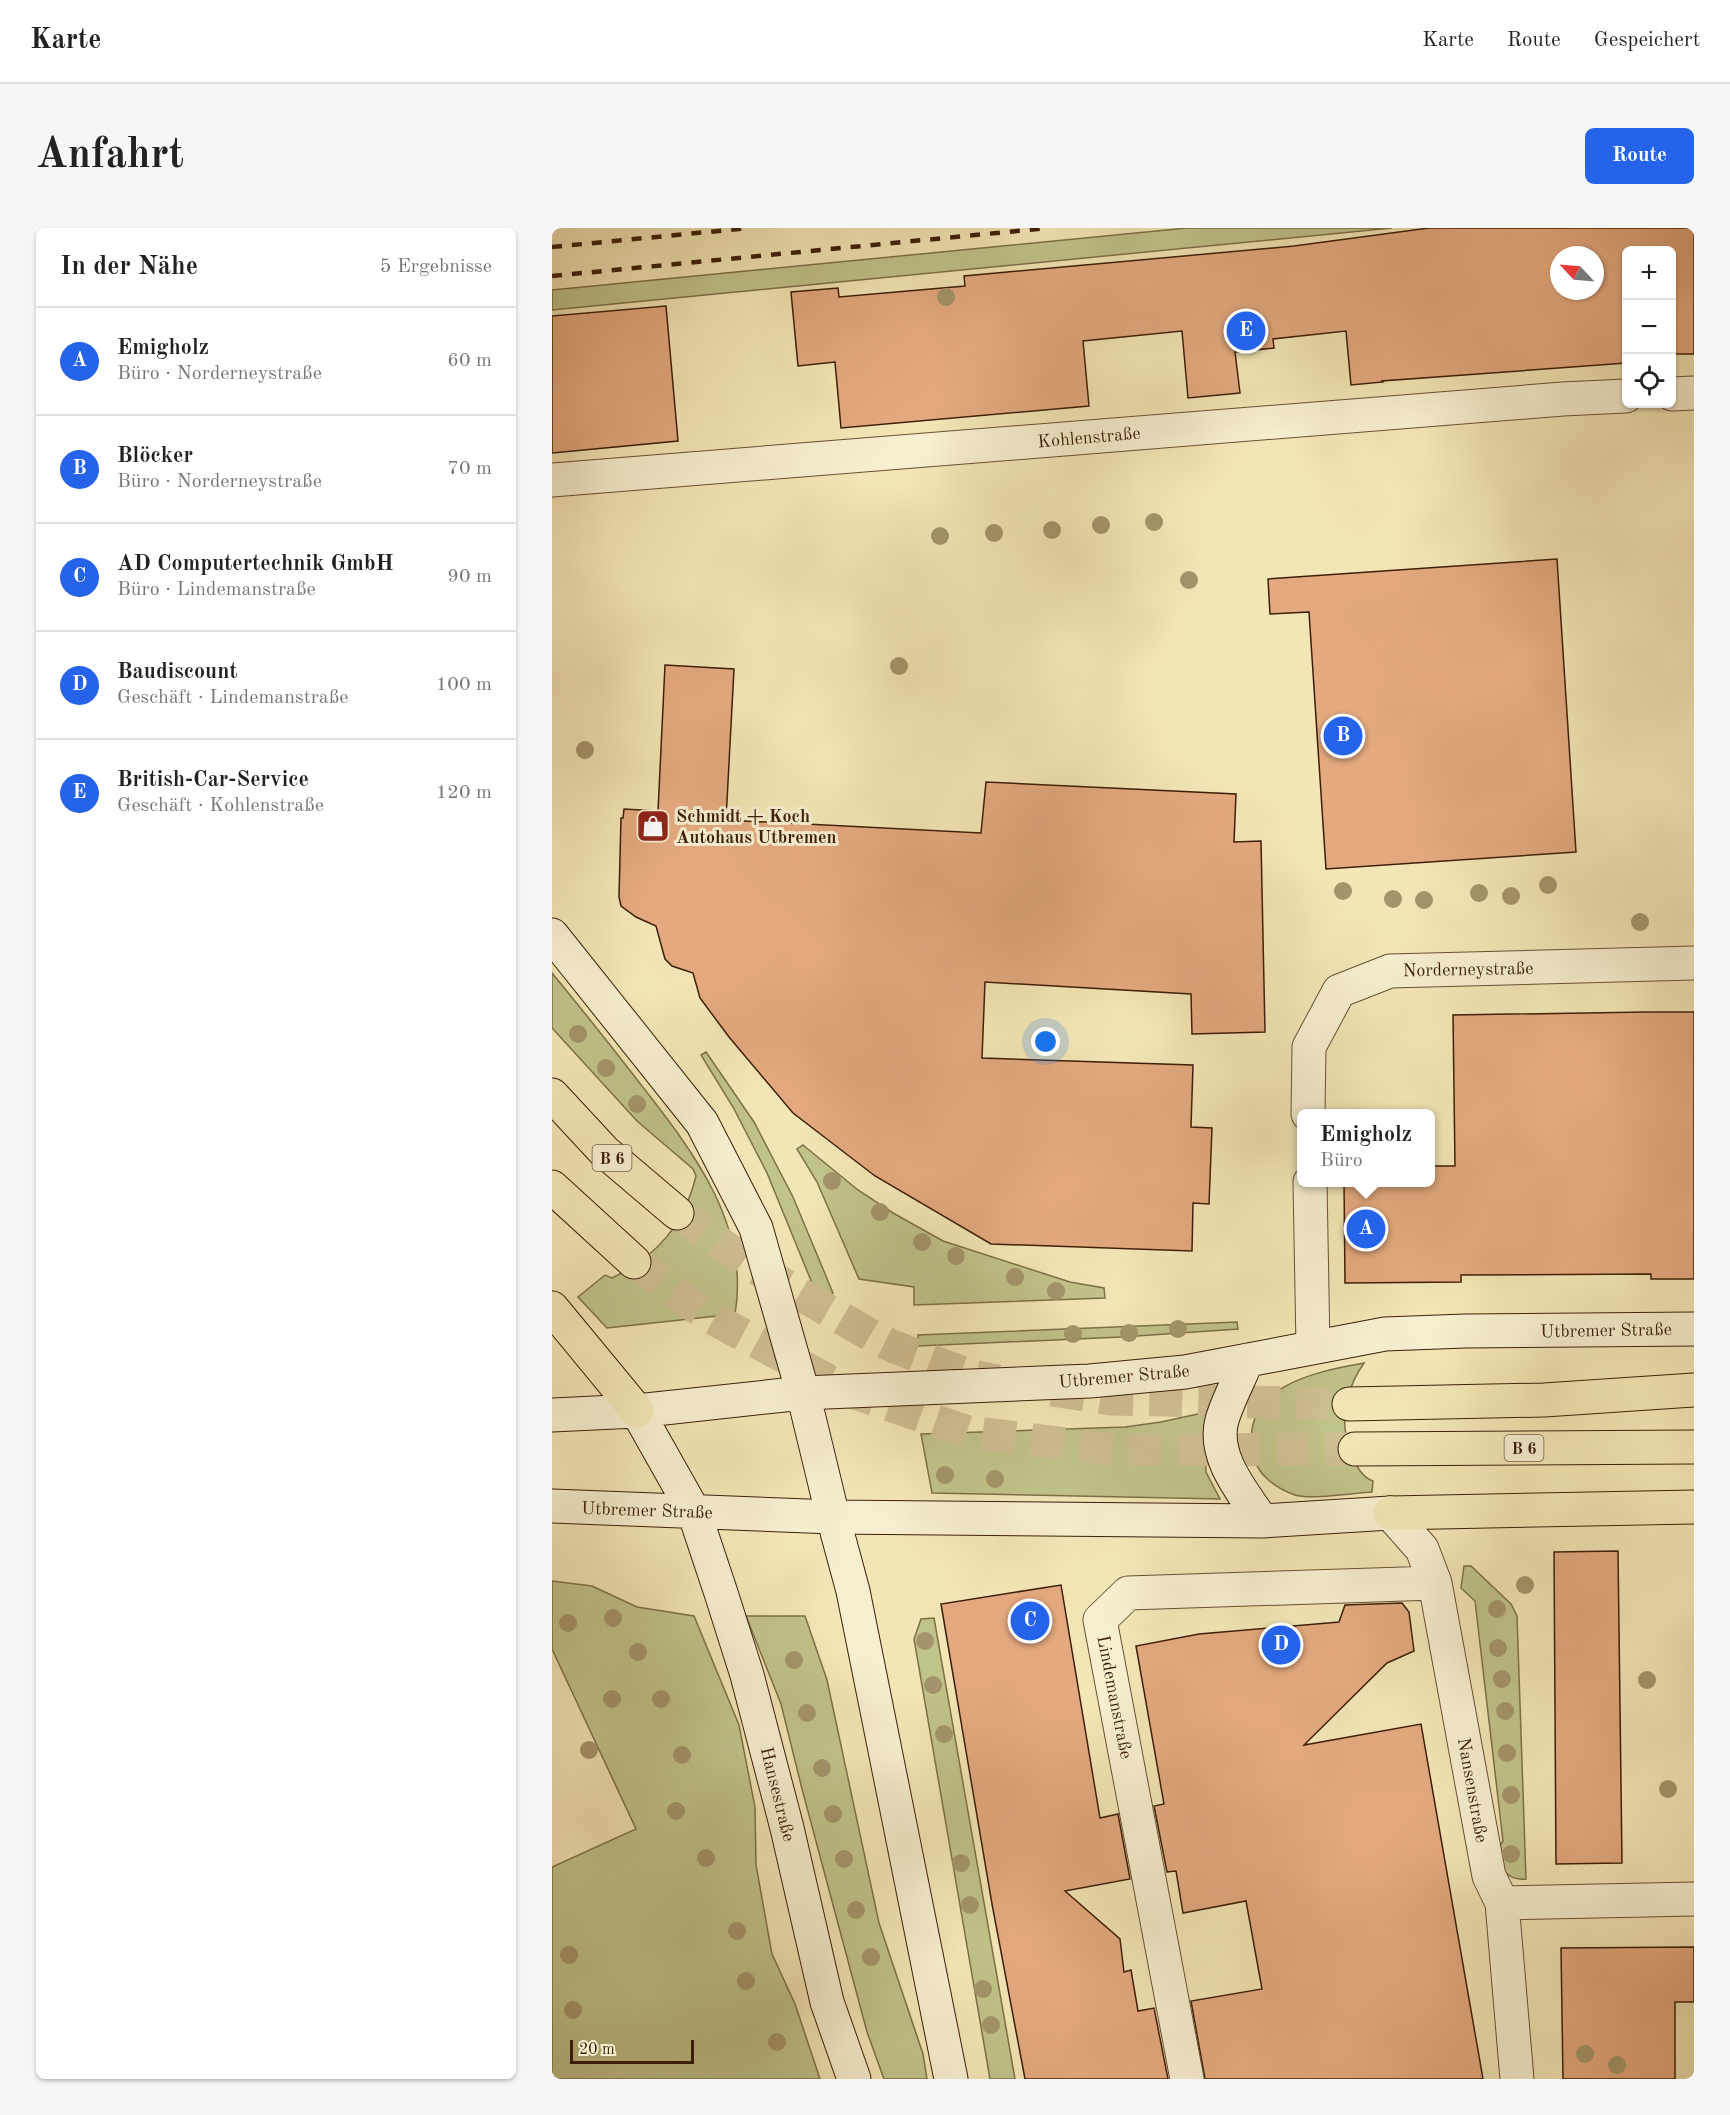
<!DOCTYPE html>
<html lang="de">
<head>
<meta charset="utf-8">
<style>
	body { margin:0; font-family:"Old Standard TT",serif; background:#f6f6f6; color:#222 }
	.controls { position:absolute; right:18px; top:18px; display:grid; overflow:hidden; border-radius:9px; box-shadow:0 2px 4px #0004 }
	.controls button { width:54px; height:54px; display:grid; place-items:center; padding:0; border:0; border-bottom:2px solid #e0e0e0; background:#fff; color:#222; font:30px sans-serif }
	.compass { position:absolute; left:998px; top:18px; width:54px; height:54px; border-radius:50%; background:#fff; box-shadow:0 2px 4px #0004; rotate:296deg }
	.scale { position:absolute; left:18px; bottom:15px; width:124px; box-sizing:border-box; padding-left:6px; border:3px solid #3d1e07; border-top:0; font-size:16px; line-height:21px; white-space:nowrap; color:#3d1e07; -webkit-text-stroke:4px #f7efd0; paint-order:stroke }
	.you { position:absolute; left:494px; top:814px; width:21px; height:21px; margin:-15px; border:4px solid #fff; border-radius:50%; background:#1a73e8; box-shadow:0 0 0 9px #1a73e833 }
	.badge { display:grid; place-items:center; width:39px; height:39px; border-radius:50%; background:#2563eb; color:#fff; font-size:20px; font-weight:700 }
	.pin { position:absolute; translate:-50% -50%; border:3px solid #fff; box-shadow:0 2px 6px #0006 }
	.popup { position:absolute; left:745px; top:881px; width:138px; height:78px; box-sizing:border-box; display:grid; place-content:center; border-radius:9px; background:#fff; filter:drop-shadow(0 2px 4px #0005); font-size:20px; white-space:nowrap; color:#767676 }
	.popup b { font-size:22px; color:#222 }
	.popup::after { content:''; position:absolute; left:50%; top:100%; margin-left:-12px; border:12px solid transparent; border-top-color:#fff }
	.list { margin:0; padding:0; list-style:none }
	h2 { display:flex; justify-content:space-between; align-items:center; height:78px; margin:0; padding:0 24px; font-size:26px }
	h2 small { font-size:20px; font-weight:400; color:#767676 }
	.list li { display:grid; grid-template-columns:39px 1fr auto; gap:18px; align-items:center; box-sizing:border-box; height:108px; padding:0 24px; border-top:2px solid #e0e0e0 }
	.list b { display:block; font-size:22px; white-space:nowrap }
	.list p { margin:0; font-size:20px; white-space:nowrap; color:#767676 }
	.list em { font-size:20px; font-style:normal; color:#767676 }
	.icon { flex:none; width:33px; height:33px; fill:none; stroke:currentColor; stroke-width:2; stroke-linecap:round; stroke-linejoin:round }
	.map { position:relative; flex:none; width:1142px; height:1851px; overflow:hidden; border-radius:9px }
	header { display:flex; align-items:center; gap:36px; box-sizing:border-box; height:84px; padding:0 30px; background:#fff; border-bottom:2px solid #e0e0e0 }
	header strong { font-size:28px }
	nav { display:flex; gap:33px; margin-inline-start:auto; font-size:21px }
	.intro { display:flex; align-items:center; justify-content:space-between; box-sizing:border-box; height:144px; padding:0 36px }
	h1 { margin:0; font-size:42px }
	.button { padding:15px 27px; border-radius:9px; background:#2563eb; color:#fff; font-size:21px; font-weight:700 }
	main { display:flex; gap:36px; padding:0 36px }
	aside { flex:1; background:#fff; border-radius:9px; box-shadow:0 2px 4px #0004 }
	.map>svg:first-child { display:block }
	.green { fill:#c0c38a; stroke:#7e7048; stroke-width:1.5 }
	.building { fill:#e4a97f; stroke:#3d1e07; stroke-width:1.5; fill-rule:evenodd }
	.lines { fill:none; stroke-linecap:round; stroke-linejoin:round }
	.trunk-tunnel { stroke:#cfbe93; stroke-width:33; stroke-dasharray:33 16; stroke-linecap:butt }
	.minor-casing { stroke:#6a5033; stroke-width:35 }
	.secondary-casing { stroke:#3d1e07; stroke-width:35 }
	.trunk-casing { stroke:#3d1e07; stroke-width:35 }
	.minor { stroke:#f7efd0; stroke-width:33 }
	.secondary { stroke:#f7efd0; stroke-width:33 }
	.trunk { stroke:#f3e6b6; stroke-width:33 }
	.rail { stroke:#3d1e07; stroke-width:4.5; stroke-dasharray:10 10; stroke-linecap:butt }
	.tree { fill:#a4946b }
	.labels { text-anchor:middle; stroke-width:6; stroke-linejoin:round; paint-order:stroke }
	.shield { fill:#f7efd0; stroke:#755d43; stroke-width:1.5 }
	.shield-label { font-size:16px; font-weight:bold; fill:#3d1e07 }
	.street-label { font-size:18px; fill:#3d1e07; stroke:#f7efd0 }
	.poi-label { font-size:18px; font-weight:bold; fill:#3d1e07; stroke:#f7efd0; text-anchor:start }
</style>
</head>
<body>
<header>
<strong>Karte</strong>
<nav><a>Karte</a><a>Route</a><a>Gespeichert</a></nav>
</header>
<div class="intro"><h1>Anfahrt</h1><a class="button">Route</a></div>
<main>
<aside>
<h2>In der Nähe<small>5 Ergebnisse</small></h2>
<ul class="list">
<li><span class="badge">A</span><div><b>Emigholz</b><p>Büro · Norderneystraße</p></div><em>60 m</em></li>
<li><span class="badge">B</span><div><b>Blöcker</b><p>Büro · Norderneystraße</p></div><em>70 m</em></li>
<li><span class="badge">C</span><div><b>AD Computertechnik GmbH</b><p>Büro · Lindemanstraße</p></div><em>90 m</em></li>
<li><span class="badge">D</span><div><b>Baudiscount</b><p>Geschäft · Lindemanstraße</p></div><em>100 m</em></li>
<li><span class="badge">E</span><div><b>British-Car-Service</b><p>Geschäft · Kohlenstraße</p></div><em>120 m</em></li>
</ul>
</aside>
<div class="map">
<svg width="1142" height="1851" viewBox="0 0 1142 1851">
	<rect width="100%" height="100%" fill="#f3e6b6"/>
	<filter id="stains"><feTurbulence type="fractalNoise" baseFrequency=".00333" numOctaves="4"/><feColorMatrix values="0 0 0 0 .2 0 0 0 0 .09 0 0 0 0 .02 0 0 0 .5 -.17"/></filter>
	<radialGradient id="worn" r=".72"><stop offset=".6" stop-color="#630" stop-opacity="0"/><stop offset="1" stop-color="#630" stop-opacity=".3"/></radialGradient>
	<path class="green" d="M635 0H840L0 82V62Z
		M0 745C28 779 56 814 83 849 136 917 199 994 183 1086L55 1100 26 1069 53 1047 60 1050C105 1028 132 997 144 948L141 941 85 893 0 800Z
		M154 824 202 894 241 969 281 1065 268 1069 262 1060 215 945 181 879 149 827Z
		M251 917 306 962 341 985 391 1013 518 1054 552 1060 553 1070 362 1077V1059L307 1051 265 954 245 921Z
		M685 1094 686 1101 570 1109 366 1118V1107Z
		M812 1135C798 1155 789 1182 794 1207 795 1214 799 1222 801 1229 805 1239 810 1249 821 1253L820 1264C802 1265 759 1272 743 1267 725 1261 705 1247 701 1227 687 1159 761 1144 812 1135Z
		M655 1184 652 1207 654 1244 668 1271 380 1265 369 1206 573 1199 609 1194Z
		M912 1338H919L959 1376 965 1388 974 1651C953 1653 948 1639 945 1622L951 1613 923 1373 909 1360Z
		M0 1353 40 1358 85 1379 142 1388 187 1497 203 1579 204 1637 220 1726 243 1776 268 1851H0V1639L84 1601 0 1421Z
		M194 1388H253L275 1452 327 1695 371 1826 375 1851H332L315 1804 250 1561 229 1476Z
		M382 1390 463 1851H438L362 1411 369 1391Z"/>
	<path class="building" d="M877 0H1142V126H1119V22H1074V135L830 153 831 154 799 157 794 103 721 111 722 120 683 124 688 165 636 170 630 103 531 113 537 178 289 200 283 134 246 138 239 64 286 60 287 69 413 58 412 48 742 18ZM1007 27H1043V63H1007Z
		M114 78 126 213 0 225V88Z
		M1005 331 1024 624 774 641 757 384 718 386 716 351Z
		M113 437 182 441 174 592 429 605 434 554 684 566 682 614 709 613 713 804 640 806 639 766 433 754 430 830 641 837 639 899 660 900 657 976 641 975 640 1023 439 1016 323 948 241 885 177 809 148 770 141 745 120 738 113 731 104 698 84 689 69 678 67 669 69 590H71L72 581 106 583Z
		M1095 784H1142V1051H1099V1046L909 1047V1054L793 1055 792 954H879V938H903L901 787Z
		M1066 1323 1070 1635 1004 1636 1002 1324Z
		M509 1357 548 1590 566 1586 578 1651 513 1663 568 1711 572 1744 579 1742 586 1783 602 1780 616 1851H473L440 1676 389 1376Z
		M850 1375 857 1384 862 1423 835 1435 752 1517 869 1496 931 1851H653L639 1773 710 1761 694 1673 631 1685 624 1643 615 1644 602 1578 612 1576 584 1418 647 1406 787 1394 793 1377Z
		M1142 1719V1774H1123V1851H1011L1009 1720Z"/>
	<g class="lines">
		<path class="trunk-tunnel" d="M125 985 202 1039 320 1108 340 1118 419 1148 446 1153
			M82 1034 156 1088 294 1162 416 1204 565 1222 803 1221
			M500 1162 558 1171 797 1176"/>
		<g class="minor-casing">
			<path id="minor" d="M1120 166 1142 165
				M0 252 1011 171 1074 168
				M756 886 757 819 787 763 838 743 1142 735
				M758 954 761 1119
				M838 1285 870 1321 883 1355 937 1648 950 1675 965 1851
				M950 1675 1142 1671
				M635 1851 548 1392 576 1365 883 1355"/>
		</g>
		<g class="secondary-casing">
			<path id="secondary" d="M0 707 150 895 204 1000 251 1165 281 1289 301 1363 399 1851
				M695 1132C687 1152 676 1172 670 1192 660 1229 691 1264 710 1293
				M85 1183 142 1284 169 1365 195 1447 235 1600 275 1774 302 1851
				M0 1187 85 1183 251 1165 538 1153 633 1144 833 1106 913 1103 1142 1101
				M0 1278 281 1289 710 1293 838 1285"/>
		</g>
		<g class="trunk-casing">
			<path id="trunk" d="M0 867 52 923 125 985
				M0 959 82 1034
				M0 1080 85 1183
				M797 1176 992 1172 1142 1162
				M803 1221 1142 1219
				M838 1285 1142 1279"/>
		</g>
		<use href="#minor" class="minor"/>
		<use href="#secondary" class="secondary"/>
		<use href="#trunk" class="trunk"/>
		<path class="rail" d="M0 19 197 0
			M0 48 496 0"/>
	</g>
	<g class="tree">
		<circle cx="394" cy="69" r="9"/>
		<circle cx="602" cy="294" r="9"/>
		<circle cx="549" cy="297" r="9"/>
		<circle cx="500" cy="302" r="9"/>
		<circle cx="442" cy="305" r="9"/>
		<circle cx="388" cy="308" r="9"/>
		<circle cx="637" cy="352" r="9"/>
		<circle cx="347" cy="438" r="9"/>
		<circle cx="33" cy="522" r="9"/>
		<circle cx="996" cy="657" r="9"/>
		<circle cx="791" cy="663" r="9"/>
		<circle cx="927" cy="665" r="9"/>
		<circle cx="959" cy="668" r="9"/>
		<circle cx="841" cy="671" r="9"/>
		<circle cx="872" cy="672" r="9"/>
		<circle cx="1088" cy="694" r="9"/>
		<circle cx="26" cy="806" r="9"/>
		<circle cx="54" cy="840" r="9"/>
		<circle cx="85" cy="876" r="9"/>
		<circle cx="280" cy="953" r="9"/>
		<circle cx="328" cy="984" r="9"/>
		<circle cx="370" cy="1014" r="9"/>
		<circle cx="404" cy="1028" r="9"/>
		<circle cx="463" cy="1049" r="9"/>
		<circle cx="504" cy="1063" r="9"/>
		<circle cx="626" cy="1101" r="9"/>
		<circle cx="577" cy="1105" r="9"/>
		<circle cx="521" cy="1106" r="9"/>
		<circle cx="393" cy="1247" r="9"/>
		<circle cx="443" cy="1251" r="9"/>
		<circle cx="973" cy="1357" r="9"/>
		<circle cx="945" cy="1381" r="9"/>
		<circle cx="61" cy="1390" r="9"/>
		<circle cx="16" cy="1395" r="9"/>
		<circle cx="373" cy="1413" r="9"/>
		<circle cx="946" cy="1420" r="9"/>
		<circle cx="86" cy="1424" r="9"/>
		<circle cx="242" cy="1432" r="9"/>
		<circle cx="950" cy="1451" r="9"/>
		<circle cx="1095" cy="1452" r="9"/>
		<circle cx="381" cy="1457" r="9"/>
		<circle cx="60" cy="1471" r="9"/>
		<circle cx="109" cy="1471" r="9"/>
		<circle cx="953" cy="1483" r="9"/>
		<circle cx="255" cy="1485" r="9"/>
		<circle cx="392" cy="1506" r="9"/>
		<circle cx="37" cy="1522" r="9"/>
		<circle cx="955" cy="1525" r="9"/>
		<circle cx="130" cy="1527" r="9"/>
		<circle cx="270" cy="1540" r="9"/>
		<circle cx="1116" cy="1561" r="9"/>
		<circle cx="959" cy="1567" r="9"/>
		<circle cx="124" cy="1583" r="9"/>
		<circle cx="281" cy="1586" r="9"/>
		<circle cx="959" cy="1626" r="9"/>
		<circle cx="154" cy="1630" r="9"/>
		<circle cx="292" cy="1631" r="9"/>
		<circle cx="409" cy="1635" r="9"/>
		<circle cx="418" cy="1677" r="9"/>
		<circle cx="304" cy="1682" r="9"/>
		<circle cx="185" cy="1703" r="9"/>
		<circle cx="17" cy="1727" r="9"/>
		<circle cx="319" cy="1729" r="9"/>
		<circle cx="194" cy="1753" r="9"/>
		<circle cx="431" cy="1761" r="9"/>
		<circle cx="21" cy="1782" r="9"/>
		<circle cx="439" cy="1797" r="9"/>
		<circle cx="225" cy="1814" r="9"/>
		<circle cx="1033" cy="1826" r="9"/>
		<circle cx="1065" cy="1837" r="9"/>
	</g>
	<defs>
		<g id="shop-square" transform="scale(1.725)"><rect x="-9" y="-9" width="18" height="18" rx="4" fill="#8f2418" stroke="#f7efd0"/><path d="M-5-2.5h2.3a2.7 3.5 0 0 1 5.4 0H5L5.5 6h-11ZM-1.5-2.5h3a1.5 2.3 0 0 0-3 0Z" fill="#fff"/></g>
	</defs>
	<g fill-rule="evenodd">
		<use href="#shop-square" x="101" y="598"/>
	</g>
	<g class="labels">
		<g class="shield">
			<rect x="40.5" y="917" width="39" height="26" rx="4.5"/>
			<rect x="952.5" y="1207" width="39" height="26" rx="4.5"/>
		</g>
		<g class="shield-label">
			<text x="60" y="936">B 6</text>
			<text x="972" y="1226">B 6</text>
		</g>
		<g class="street-label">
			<text transform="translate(537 209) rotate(-5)" y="6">Kohlenstraße</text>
			<text transform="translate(916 741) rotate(-1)" y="6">Norderneystraße</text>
			<text transform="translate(1054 1102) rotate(-1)" y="6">Utbremer Straße</text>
			<text transform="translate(572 1148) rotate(-5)" y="6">Utbremer Straße</text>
			<text transform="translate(95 1282) rotate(2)" y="6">Utbremer Straße</text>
			<text transform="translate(563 1469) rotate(79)" y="6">Lindemanstraße</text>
			<text transform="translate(921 1562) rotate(80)" y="6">Nansenstraße</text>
			<text transform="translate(226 1566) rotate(76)" y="6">Hansestraße</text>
		</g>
		<g class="poi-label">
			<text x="124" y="594">Schmidt + Koch<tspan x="124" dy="21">Autohaus Utbremen</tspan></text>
		</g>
	</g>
	<rect width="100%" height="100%" filter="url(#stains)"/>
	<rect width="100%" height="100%" fill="url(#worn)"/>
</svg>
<div class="controls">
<button>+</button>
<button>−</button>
<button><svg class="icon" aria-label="locate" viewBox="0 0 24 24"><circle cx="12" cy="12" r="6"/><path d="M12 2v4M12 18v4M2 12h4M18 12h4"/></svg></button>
</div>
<svg class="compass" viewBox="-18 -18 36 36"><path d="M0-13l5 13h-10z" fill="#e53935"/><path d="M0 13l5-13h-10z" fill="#767676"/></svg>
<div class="scale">20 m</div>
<div class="you"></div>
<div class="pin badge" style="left:814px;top:1001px">A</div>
<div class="popup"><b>Emigholz</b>Büro</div>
<div class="pin badge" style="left:791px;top:508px">B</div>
<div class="pin badge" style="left:478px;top:1393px">C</div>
<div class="pin badge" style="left:729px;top:1417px">D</div>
<div class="pin badge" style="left:694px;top:103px">E</div>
</div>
</main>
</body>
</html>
